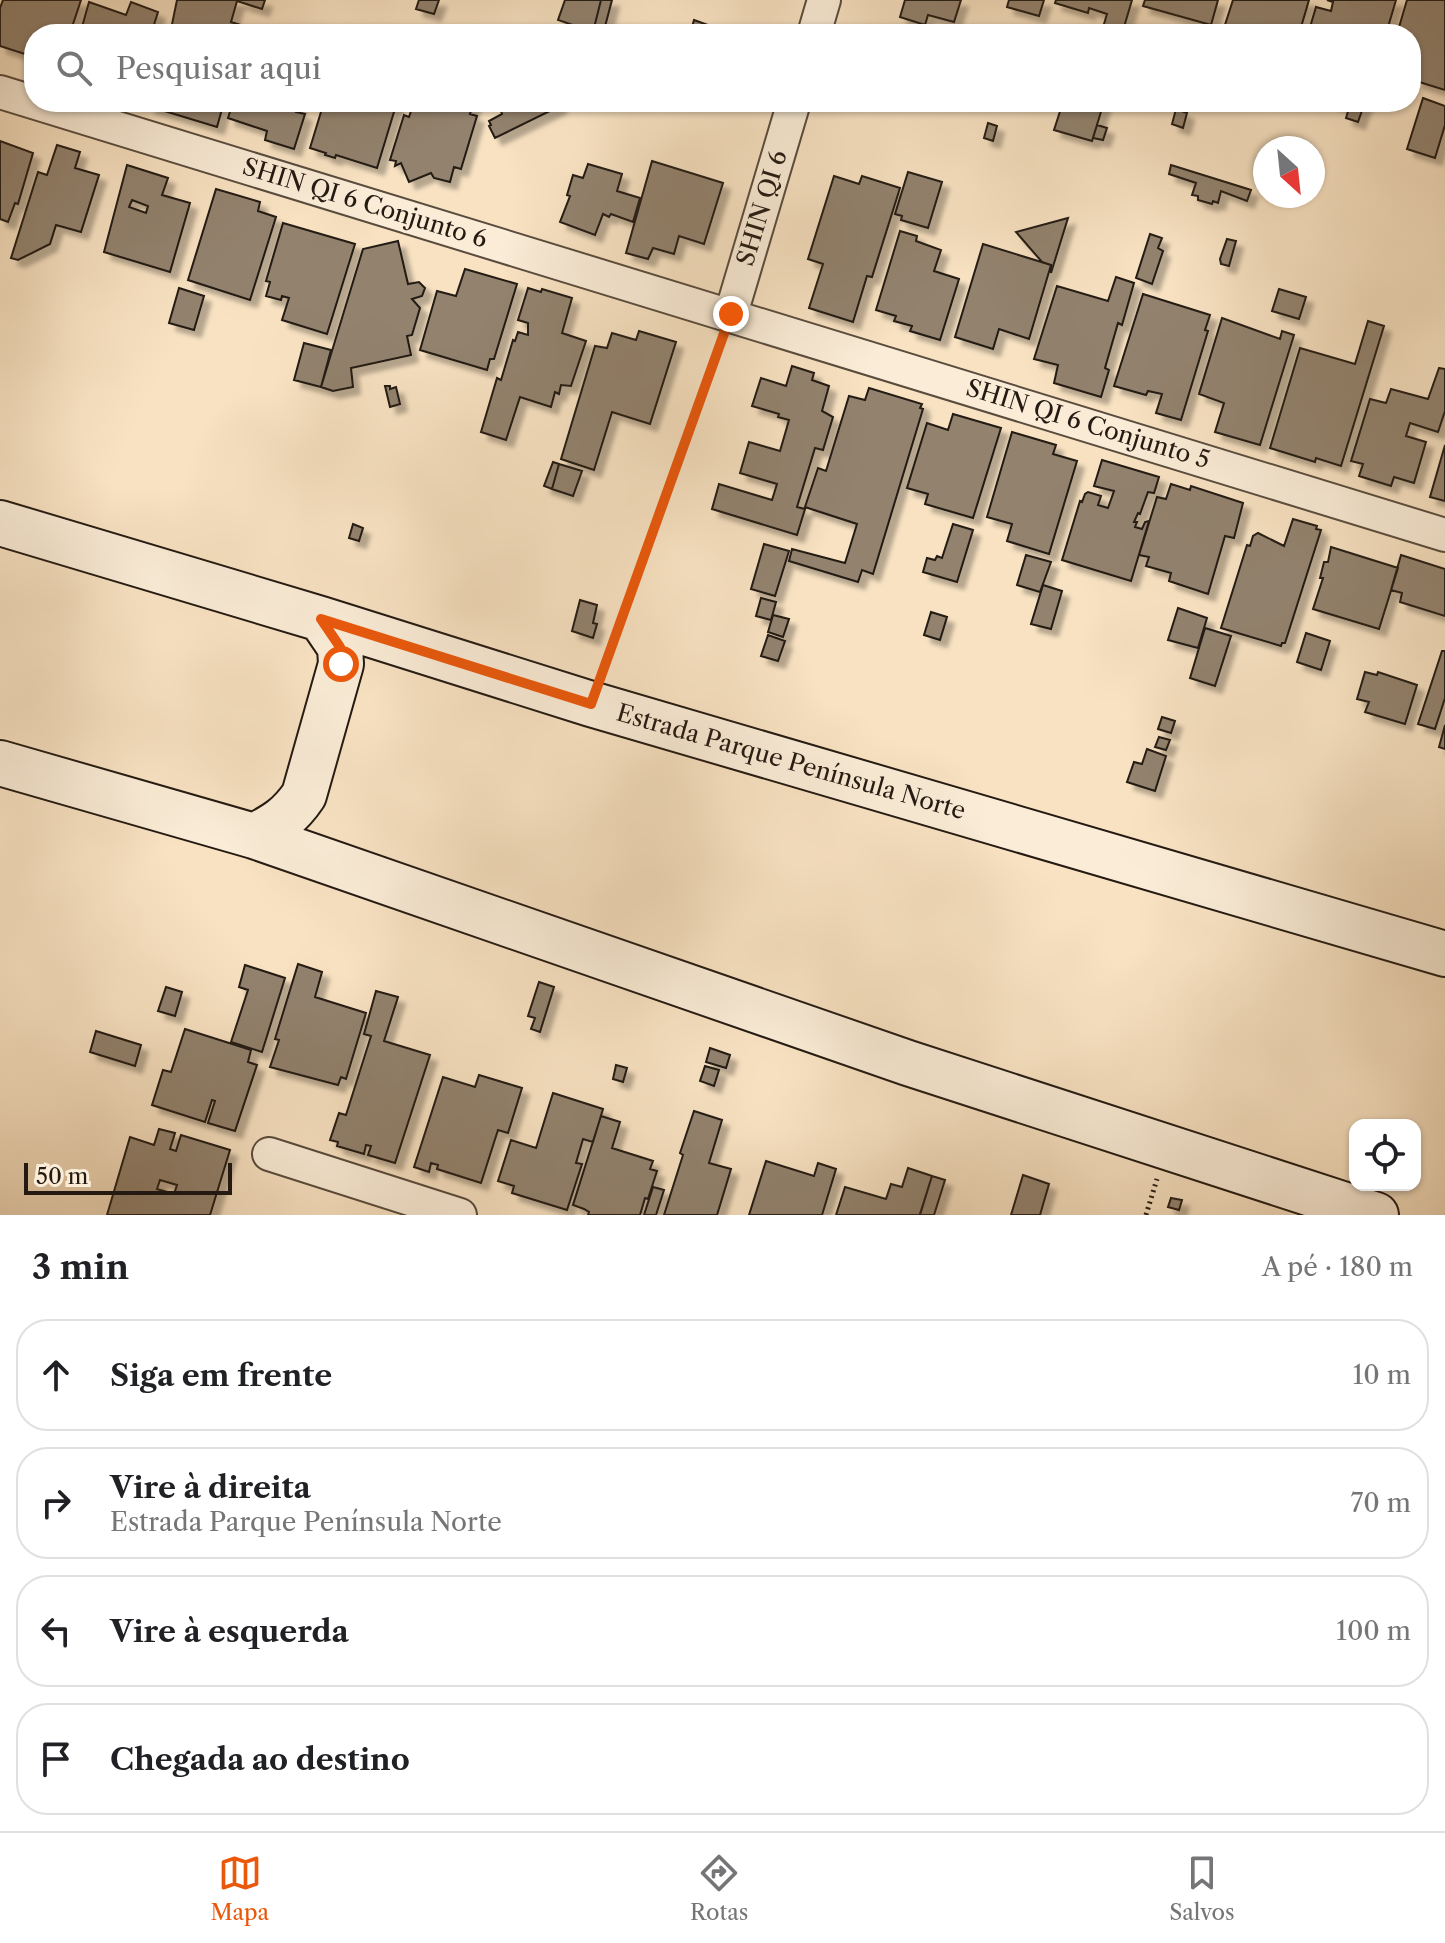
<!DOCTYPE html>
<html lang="pt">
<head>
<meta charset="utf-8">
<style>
	body { margin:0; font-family:"Libre Caslon Text",serif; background:#f6f6f6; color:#202124 }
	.controls { position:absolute; right:24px; bottom:24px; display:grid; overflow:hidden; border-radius:16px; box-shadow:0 2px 6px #0004 }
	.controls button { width:72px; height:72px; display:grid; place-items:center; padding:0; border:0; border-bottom:2px solid #e0e0e0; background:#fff; color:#202124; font:40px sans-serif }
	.compass { position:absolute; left:1253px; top:136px; width:72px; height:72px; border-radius:50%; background:#fff; box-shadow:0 2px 6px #0004; rotate:153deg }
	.scale { position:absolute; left:24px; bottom:20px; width:208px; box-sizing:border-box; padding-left:8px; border:4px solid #241a12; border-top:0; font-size:22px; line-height:28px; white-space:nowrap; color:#241a12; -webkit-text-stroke:6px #faecd7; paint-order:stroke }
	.stop { position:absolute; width:24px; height:24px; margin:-18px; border:6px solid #ea580c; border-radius:50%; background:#fff }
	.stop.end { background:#ea580c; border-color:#fff; box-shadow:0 2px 8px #0008 }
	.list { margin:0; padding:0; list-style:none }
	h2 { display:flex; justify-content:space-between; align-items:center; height:104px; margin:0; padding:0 32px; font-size:34px }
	h2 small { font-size:26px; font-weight:400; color:#757577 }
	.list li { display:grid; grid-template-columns:52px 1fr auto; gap:24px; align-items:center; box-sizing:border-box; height:112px; margin:0 16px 16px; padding:0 16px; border:2px solid #e0e0e0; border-radius:32px }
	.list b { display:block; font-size:30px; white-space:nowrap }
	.list p { margin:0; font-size:26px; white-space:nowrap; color:#757577 }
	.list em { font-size:26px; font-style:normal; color:#757577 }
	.icon { flex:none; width:44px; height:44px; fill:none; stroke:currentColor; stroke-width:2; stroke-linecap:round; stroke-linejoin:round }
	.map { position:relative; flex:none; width:1445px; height:1215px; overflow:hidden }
	.search { position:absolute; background:#fff; box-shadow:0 2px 6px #0004; left:24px; right:24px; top:24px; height:88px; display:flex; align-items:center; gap:20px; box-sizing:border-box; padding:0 28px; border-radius:32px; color:#757577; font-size:30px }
	.sheet { height:616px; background:#fff }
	nav { display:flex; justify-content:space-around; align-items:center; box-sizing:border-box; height:112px; border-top:2px solid #e0e0e0; background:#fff; font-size:22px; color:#757577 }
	nav a { display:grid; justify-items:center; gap:4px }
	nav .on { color:#ea580c }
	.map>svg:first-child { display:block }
	.building { fill:#92826e; stroke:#241a12; stroke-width:2; fill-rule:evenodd; filter:url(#shadow) }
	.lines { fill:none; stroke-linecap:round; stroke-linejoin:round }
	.street-casing { stroke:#594c3e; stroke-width:36 }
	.secondary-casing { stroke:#241a12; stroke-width:48 }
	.path { stroke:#241a12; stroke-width:5; stroke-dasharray:2 4; stroke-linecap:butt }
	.street { stroke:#faecd7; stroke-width:32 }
	.secondary { stroke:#faecd7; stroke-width:44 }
	.route { stroke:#ea580c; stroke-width:10 }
	.labels { text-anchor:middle; stroke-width:6; stroke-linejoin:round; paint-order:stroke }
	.street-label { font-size:24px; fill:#241a12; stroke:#faecd7 }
</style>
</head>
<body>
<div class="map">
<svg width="1445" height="1215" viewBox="0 0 1445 1215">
	<defs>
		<filter id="shadow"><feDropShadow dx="7" dy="7" stdDeviation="2" flood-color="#0004"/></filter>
	</defs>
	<rect width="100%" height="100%" fill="#f8e2c2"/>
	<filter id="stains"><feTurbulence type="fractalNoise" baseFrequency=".0025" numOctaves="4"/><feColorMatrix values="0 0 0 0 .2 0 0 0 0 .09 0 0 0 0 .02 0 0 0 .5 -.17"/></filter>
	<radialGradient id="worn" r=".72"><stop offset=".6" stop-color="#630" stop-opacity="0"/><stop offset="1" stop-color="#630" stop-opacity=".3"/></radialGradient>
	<path class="building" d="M3 0H81L71 30 67 29 65 34H34V57L0 46V8Z
		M177 0H265L262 9 237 1 231 22 247 27 245 34H170Z
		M419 0H439L434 14 416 9Z
		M565 0H601L593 32 558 20Z
		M601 0H612L603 34 593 32Z
		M905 0H961L954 22 928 15 925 25 900 17Z
		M1009 0H1044L1039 16 1007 7Z
		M1056 0H1132L1122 34H1101L1107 14 1089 8 1088 13 1055 3Z
		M1145 0H1218L1211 25 1143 6Z
		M1233 0H1309L1299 34H1222Z
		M1327 0H1396L1386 34H1308L1316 7 1331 11 1333 2Z
		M1407 0H1445V90L1416 81 1418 74 1411 72V34H1397Z
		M89 2 126 15 131 2 158 12 151 34H80Z
		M694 20 711 26 708 34H690Z
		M1423 98 1445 106V125L1435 158 1407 149Z
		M149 102H224L217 127 148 106Z
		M233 102H299L296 112 305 114 294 149 265 140 267 131 228 118Z
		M324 102H397L377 168 336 155 335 158 325 155 326 153 310 148Z
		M414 102H474L470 114 477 116 461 169 454 167 450 182 434 178 431 173 409 182 401 163 395 166 396 161 390 160 404 115 409 117Z
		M558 102 560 106 495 138 489 126 491 125 489 121 502 114 498 102Z
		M1063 102H1087L1095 105 1096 102H1104L1092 141 1054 130Z
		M1331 102H1365L1358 122 1346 118 1349 108Z
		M1176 109 1187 113 1183 128 1172 124Z
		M988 123 997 126 993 141 984 138Z
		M1097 125 1107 128 1103 140 1093 138Z
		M0 141 33 153 18 204 15 203 8 222 0 219Z
		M57 145 80 152 75 168 99 175 81 232 56 225 50 244 18 260 11 258 38 172 47 175Z
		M652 161 723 183 704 244 679 236 674 254 653 248 648 259 626 253Z
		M588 164 622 174 617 191 640 198 633 222 611 214 609 217 603 214 595 235 560 222 570 196 567 195 573 175 583 178Z
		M127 165 168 178 162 195 190 203 170 272 104 252ZM132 200 148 206 146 213 129 207Z
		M1171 165 1251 190 1247 201 1221 191 1218 203 1213 201 1212 204 1198 200V196L1192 195 1196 183 1169 174Z
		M908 172 942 182 928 228 901 220 902 216 895 214Z
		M834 176 859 184 862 176 900 188 872 277 867 276 853 322 809 308 823 264 808 259Z
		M216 189 260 202 258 211 276 217 250 300 188 280Z
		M1068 218 1063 234 1051 273V265L1042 262 1016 232Z
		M283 223 355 244 327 334 282 320 289 298 282 296 281 300 266 296 270 282 266 281Z
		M900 231 917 236 916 241 941 250 934 271 959 279 940 340 910 331 912 326 894 321 896 316 876 310Z
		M1150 234 1162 238 1158 248 1163 251 1152 284 1136 278Z
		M1227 239 1236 241 1229 266 1221 264 1220 259Z
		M398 241 408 284 419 282 425 288 422 296 412 299 420 308 412 335 407 336 411 355 351 368 353 387 333 391 321 387 363 249Z
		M983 244 1051 265 1029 339 999 329 993 349 955 337Z
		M465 269 517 284 494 359H490L487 370 420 350 437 291 456 296Z
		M1116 277 1134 283 1122 325 1118 323 1105 368 1109 370 1101 397 1054 383 1058 365 1034 359 1057 286 1108 301Z
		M179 288 204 296 194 330 169 323Z
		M528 288 541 292 542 289 572 298 562 333 586 341 571 386 561 385 559 394 555 392 551 407 520 397 506 440 481 432 497 378 501 380 513 340 515 341 518 332 528 335V323L518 320Z
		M1279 289 1306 297 1299 319 1272 311Z
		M1143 294 1210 315 1205 330 1208 331 1181 420 1156 413 1162 394 1148 391 1146 395 1114 386Z
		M1222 318 1280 339 1282 331 1294 335 1260 445 1215 432 1224 403 1199 394Z
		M1368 321 1384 326 1341 466 1316 458 1315 462 1270 448 1300 348 1355 364Z
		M639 331 676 342 650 424 612 412 594 470 561 459 595 346 607 348 612 333 636 340Z
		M304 343 331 350 321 387 294 380Z
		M792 366 814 373 812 380 829 386 822 411 833 417 823 450 815 448 797 507 805 509 797 535 712 509 719 484 772 500 777 484 740 473 749 442 780 451 789 420 778 417 779 414 752 406 761 378 786 386Z
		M1439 368 1445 369V411L1438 432 1410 423 1406 436 1426 442 1414 483 1394 477 1391 486 1359 476 1363 464 1351 461 1370 399 1386 403 1391 389 1428 399Z
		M385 386H390V389L396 387 400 404 390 407Z
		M869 388 922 404 920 408 923 409 873 574 862 570 858 582 789 561 792 549 845 563 857 524 805 507 818 468 826 471 849 396 865 400Z
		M953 414 1001 428 973 518 925 504 928 494 907 488 927 423 948 430Z
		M1012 432 1056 445 1053 454 1077 461 1049 554 1007 541 1012 524 987 517Z
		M1445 445V501L1430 497Z
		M1102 460 1159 477 1154 493 1148 492 1140 514 1138 513 1134 522H1137L1135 527 1142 529 1145 522 1149 521 1131 581 1062 560 1080 501 1082 502 1085 494 1088 492 1101 496 1098 505 1108 508 1114 491 1094 486Z
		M553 462 559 464 552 489 544 486Z
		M559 464 582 471 573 496 552 489Z
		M1171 484 1190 490 1191 486 1243 503 1234 538 1225 536 1208 594 1169 581 1171 573 1146 566 1149 557 1139 555 1157 497 1166 499Z
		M1293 519 1317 526 1316 529 1321 530 1285 643H1282L1281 646 1221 628 1247 545 1250 546 1253 536 1258 533 1284 546Z
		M353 524 363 528 359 541 349 538Z
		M953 524 973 530 957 582 923 572 927 558 935 560 937 556 942 558Z
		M764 544 789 551 775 596 751 589Z
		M1331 547 1398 568 1379 629 1313 609 1323 578H1320L1324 562H1328Z
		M1026 555 1051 562 1040 592 1017 585Z
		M1401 555 1445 569V616L1400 602 1402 593 1391 590Z
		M1043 585 1062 591 1051 629 1031 624Z
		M761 598 776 602 771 620 756 616Z
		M580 600 597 605 593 623 597 624 593 638 572 631Z
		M1178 608 1207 618 1198 648 1168 640Z
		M931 612 947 617 940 640 924 635Z
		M773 615 789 619 783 637 768 632Z
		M1205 628 1231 636 1215 686 1190 678Z
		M1306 633 1330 641 1321 670 1297 662Z
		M768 635 785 641 778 661 761 656Z
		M1442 651H1445V698L1435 729 1418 724Z
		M1365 672 1377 675 1378 672 1417 685 1405 724 1365 712 1369 702 1357 699Z
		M1162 717 1175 721 1171 733 1158 729Z
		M1445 725V749L1439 747Z
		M1159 737 1170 740 1166 750 1155 747Z
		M1147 749 1166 756 1155 791 1127 782 1134 762 1142 764Z
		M298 964 322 972 315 997 366 1013 346 1079 341 1077 338 1085 270 1067 279 1040 275 1039Z
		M245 965 285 978 262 1052 231 1042 248 990 239 987Z
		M539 982 554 987 540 1032 531 1029 535 1018 528 1016Z
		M166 987 182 992 175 1016 158 1011Z
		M376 991 398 997 384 1041 430 1055 395 1163 368 1155 371 1146 366 1145 364 1154 337 1146 338 1142 330 1140 339 1113 346 1115 371 1036 364 1034Z
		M185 1029 251 1050 248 1062 257 1065 235 1131 208 1123 215 1101 212 1100 205 1122 152 1105 163 1070 171 1072Z
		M96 1031 141 1045 135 1066 90 1052Z
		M710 1048 730 1055 726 1068 706 1062Z
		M616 1065 627 1068 623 1082 613 1079Z
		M705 1066 719 1070 714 1086 700 1081Z
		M479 1075 522 1088 508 1133 498 1130 481 1183 437 1169 438 1165 431 1163 429 1172 414 1167 443 1077 475 1087Z
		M553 1093 603 1109 593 1142 583 1139 576 1163 582 1164 567 1210 512 1193 514 1186 498 1181 511 1140 536 1148Z
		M694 1111 722 1120 709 1163 731 1169 717 1215H664L683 1155 680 1153Z
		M601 1116 620 1122 612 1148 653 1161 650 1169 657 1171 648 1199 645 1198 640 1215H588L589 1212 584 1209 573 1205Z
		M159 1129 175 1133 170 1149 176 1151 181 1135 230 1150 210 1215H107L130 1137 154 1145ZM160 1180 177 1185 174 1194 157 1189Z
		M766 1161 814 1176 818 1163 836 1169 822 1215H749Z
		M908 1168 932 1176 920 1215H836L845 1187 886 1199 891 1184 902 1187Z
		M1023 1175 1049 1184 1040 1215H1011Z
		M932 1176 945 1180 934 1215H922L920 1214Z
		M653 1187 664 1190 656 1215H644Z
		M1171 1198 1182 1200 1179 1210 1168 1207Z"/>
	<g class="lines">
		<g class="street-casing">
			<path id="street" d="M814 34 824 0
				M0 92 1445 535
				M731 314 794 102
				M269 1154 460 1215"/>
		</g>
		<g class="secondary-casing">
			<path id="secondary" d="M0 523 321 619 591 704 1445 954
				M0 763 254 836 908 1063 1376 1215
				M254 836C276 825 290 816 304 795L341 664 340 647 321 619"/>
		</g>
		<path class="path" d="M602 672 720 343
			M1146 1215 1157 1179"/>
		<use href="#street" class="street"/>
		<use href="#secondary" class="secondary"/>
	</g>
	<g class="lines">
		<path class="route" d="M341 664 340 647 321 619 591 704 731 314"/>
	</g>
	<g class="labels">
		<g class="street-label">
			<text transform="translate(365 203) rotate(17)" y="8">SHIN QI 6 Conjunto 6</text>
			<text transform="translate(762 208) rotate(-73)" y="8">SHIN QI 6</text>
			<text transform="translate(1088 424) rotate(17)" y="8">SHIN QI 6 Conjunto 5</text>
			<text transform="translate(791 762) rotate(16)" y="8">Estrada Parque Península Norte</text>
		</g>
	</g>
	<rect width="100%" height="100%" filter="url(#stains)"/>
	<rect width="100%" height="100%" fill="url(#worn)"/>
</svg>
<div class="controls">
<button><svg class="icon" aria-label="locate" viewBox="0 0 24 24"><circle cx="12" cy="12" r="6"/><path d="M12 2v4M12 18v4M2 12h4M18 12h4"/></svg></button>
</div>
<svg class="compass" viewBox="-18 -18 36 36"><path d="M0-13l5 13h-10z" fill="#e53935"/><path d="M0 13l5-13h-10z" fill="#757577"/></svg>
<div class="scale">50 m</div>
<div class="stop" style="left:341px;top:664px"></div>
<div class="stop end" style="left:731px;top:314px"></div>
<div class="search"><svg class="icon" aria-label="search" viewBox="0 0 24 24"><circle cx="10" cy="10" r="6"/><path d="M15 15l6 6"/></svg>Pesquisar aqui</div>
</div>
<section class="sheet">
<h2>3 min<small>A pé · 180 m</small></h2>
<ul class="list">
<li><svg class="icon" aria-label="ahead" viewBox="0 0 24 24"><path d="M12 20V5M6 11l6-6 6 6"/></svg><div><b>Siga em frente</b></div><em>10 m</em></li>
<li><svg class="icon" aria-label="right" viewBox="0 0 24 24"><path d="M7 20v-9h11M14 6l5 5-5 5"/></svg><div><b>Vire à direita</b><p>Estrada Parque Península Norte</p></div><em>70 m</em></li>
<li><svg class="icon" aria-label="left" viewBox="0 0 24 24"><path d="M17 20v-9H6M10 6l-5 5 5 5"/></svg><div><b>Vire à esquerda</b></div><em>100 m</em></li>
<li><svg class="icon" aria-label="arrive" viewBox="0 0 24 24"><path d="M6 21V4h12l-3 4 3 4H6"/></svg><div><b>Chegada ao destino</b></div></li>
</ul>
</section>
<nav>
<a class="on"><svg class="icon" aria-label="map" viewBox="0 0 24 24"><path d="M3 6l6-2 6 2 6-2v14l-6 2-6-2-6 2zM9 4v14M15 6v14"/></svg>Mapa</a>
<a><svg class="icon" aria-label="directions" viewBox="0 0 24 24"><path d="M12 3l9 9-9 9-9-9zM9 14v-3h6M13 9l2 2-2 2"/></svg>Rotas</a>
<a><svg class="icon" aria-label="saved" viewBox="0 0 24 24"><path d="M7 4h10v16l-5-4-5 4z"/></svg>Salvos</a>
</nav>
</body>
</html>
